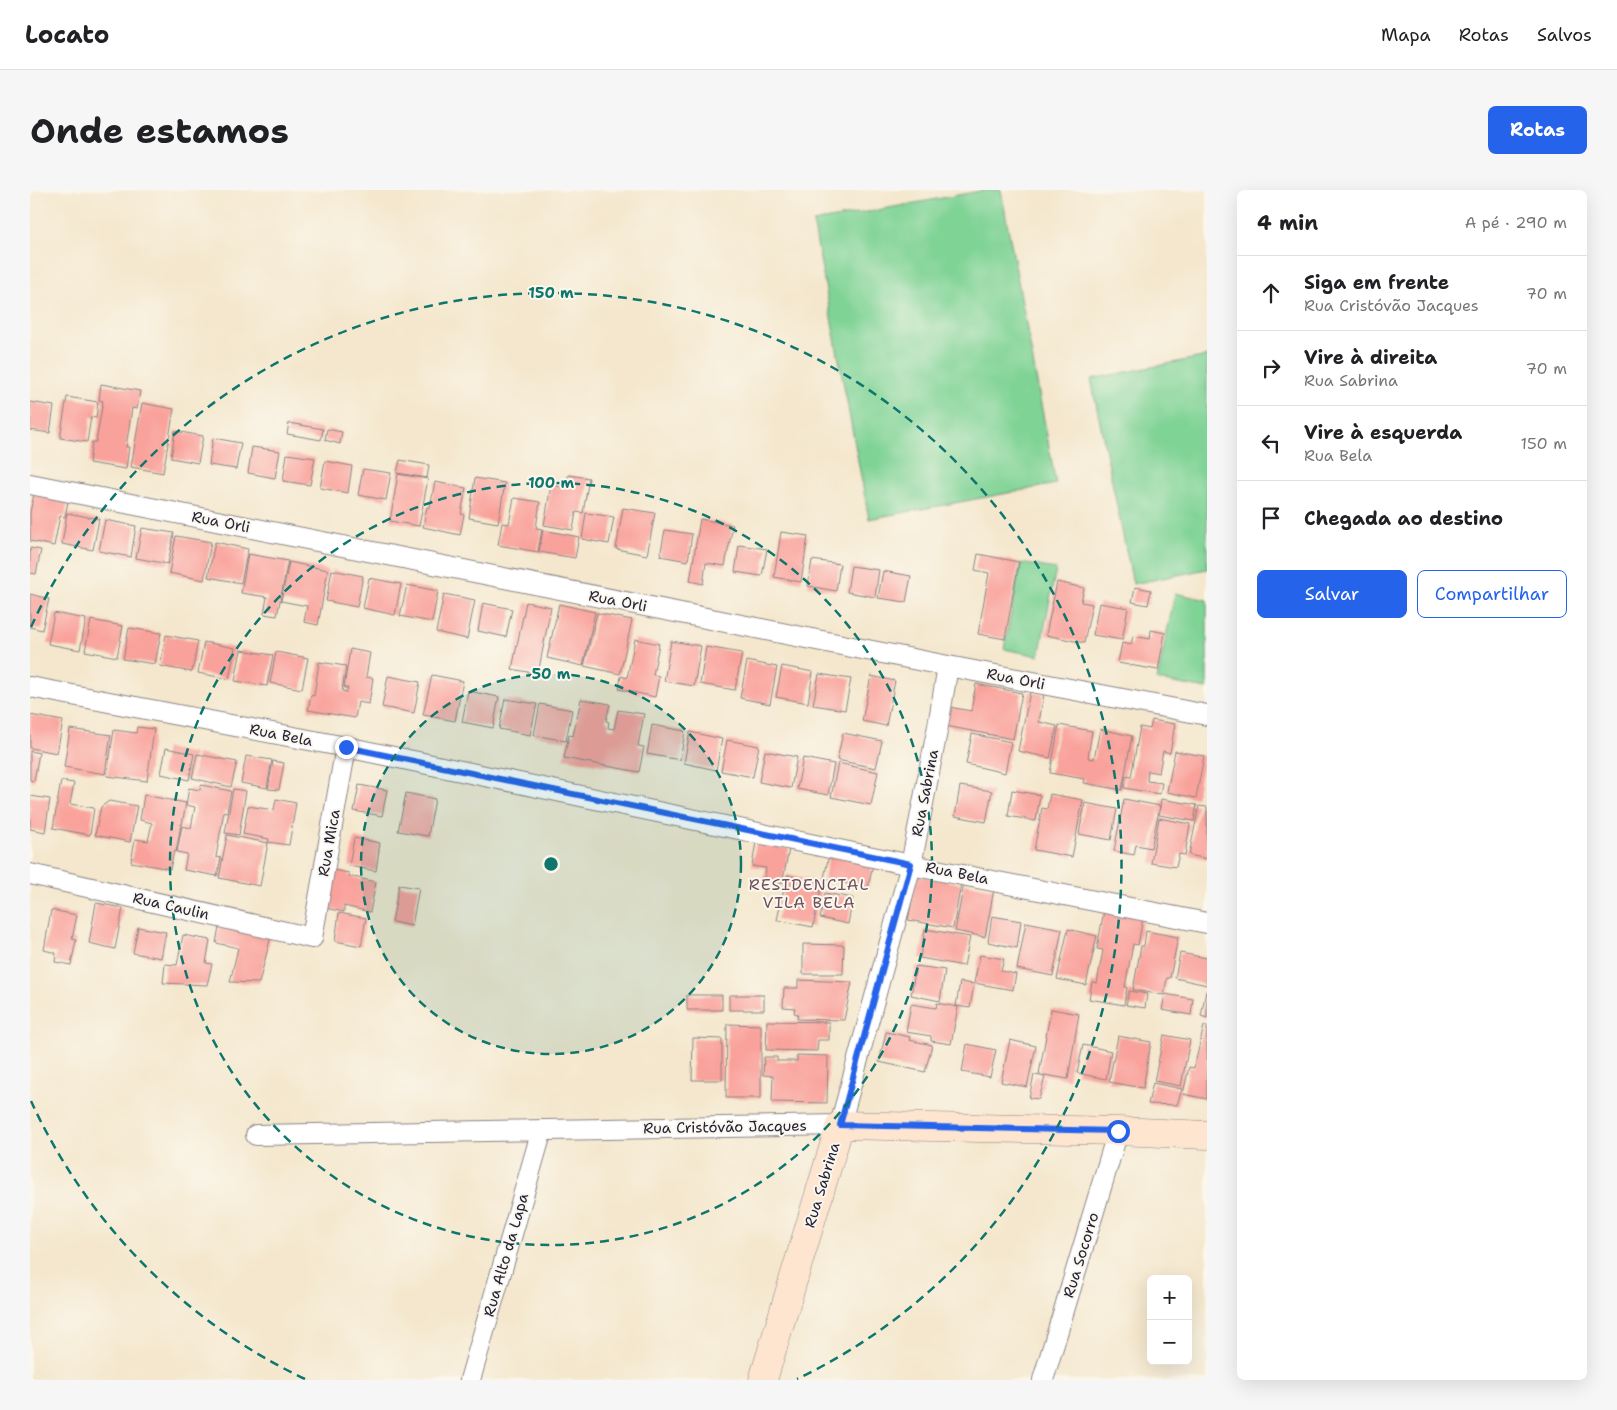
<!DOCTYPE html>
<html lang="pt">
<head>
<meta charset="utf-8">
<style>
	body { margin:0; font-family:"Shantell Sans",sans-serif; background:#f6f6f6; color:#202124 }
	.controls { position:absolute; right:15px; bottom:15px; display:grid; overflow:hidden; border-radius:8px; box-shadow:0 5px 20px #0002 }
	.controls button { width:45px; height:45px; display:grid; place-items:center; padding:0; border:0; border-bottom:1px solid #e0e0e0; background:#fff; color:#202124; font:25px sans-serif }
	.stop { position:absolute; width:15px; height:15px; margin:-11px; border:4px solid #2563eb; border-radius:50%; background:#fff }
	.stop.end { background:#2563eb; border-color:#fff; box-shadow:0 1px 5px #0008 }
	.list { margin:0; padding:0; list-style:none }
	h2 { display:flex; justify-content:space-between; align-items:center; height:65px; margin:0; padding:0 20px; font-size:21px }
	h2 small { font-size:16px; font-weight:400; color:#757577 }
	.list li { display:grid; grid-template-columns:32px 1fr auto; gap:15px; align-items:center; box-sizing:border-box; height:75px; padding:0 20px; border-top:1px solid #e0e0e0 }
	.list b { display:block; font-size:19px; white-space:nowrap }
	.list p { margin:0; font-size:16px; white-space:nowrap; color:#757577 }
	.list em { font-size:16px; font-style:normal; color:#757577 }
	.actions { display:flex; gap:10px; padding:15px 20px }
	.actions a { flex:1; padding:11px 0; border:1px solid #2563eb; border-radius:8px; text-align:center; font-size:18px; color:#2563eb }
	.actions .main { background:#2563eb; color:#fff }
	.icon { flex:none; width:28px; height:28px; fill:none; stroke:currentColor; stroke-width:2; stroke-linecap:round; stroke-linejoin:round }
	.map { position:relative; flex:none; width:1177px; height:1190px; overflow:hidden; border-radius:8px }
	header { display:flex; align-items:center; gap:30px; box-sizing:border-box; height:70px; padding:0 25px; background:#fff; border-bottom:1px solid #e0e0e0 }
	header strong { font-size:24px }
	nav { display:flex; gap:28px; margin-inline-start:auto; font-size:18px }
	.intro { display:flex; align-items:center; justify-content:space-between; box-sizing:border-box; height:120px; padding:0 30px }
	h1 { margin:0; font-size:35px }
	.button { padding:12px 22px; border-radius:8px; background:#2563eb; color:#fff; font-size:18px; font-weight:700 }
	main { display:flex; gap:30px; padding:0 30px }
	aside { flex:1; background:#fff; border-radius:8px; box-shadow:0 5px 20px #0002 }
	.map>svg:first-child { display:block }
	.green { fill:#7fd395; stroke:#507a68 }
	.building { fill:#f9a29b }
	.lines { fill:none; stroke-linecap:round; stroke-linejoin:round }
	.street-casing { stroke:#8b8484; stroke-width:22 }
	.secondary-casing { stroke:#8b8484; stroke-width:29 }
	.street { stroke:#fff; stroke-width:20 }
	.secondary { stroke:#fde5d0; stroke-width:28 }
	.route { stroke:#2563eb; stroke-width:6 }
	.ring { fill:none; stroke:#0f766e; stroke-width:2.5; stroke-dasharray:9 6 }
	.labels { text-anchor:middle; stroke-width:4; stroke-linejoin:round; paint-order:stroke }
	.street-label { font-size:15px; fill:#22223b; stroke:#fbf7ec }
	.neighbourhood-label { font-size:16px; letter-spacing:1px; fill:#6d4f5d; stroke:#fbf7ec }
	.centre { fill:#0f766e; stroke:#fbf7ec; stroke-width:2.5 }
	.ring-label { font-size:15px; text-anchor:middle; font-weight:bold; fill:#0f766e; stroke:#fbf7ec; stroke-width:4; stroke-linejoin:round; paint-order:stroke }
</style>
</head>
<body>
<header>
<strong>Locato</strong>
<nav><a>Mapa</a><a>Rotas</a><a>Salvos</a></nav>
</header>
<div class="intro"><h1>Onde estamos</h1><a class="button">Rotas</a></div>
<main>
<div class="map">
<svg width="1177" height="1190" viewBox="0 0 1177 1190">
	<rect width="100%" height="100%" fill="#fbf7ec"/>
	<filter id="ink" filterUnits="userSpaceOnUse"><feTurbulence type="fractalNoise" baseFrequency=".02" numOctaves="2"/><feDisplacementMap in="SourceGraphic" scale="10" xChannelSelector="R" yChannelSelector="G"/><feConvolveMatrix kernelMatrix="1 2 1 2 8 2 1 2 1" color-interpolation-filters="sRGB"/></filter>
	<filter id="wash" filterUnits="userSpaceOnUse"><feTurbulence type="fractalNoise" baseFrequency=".0096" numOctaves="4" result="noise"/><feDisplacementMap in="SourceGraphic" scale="20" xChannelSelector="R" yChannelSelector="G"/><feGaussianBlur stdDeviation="1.12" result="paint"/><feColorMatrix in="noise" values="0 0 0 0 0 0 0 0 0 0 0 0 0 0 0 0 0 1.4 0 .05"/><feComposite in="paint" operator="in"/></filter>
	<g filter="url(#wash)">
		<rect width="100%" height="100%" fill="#f4e7cd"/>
		<path class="green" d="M955 0H971L1026 294 839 329 783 32Z
			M1177 166V379L1103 394 1061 189Z
			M991 373 1026 379 1009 466 974 459Z
			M1145 403 1177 410V499L1127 490Z"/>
		<g id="blocks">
			<path class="building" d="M71 194 110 201 107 219 102 218 96 257H99L96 279 59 273 62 252H66L73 211 69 210Z
				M37 207 68 212 66 228 61 227 57 252 30 248Z
				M0 212 24 216 20 243 0 240Z
				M112 213 144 219 133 283 101 277Z
				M259 233 293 239 291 250 257 244Z
				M297 239 312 242 310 254 295 250Z
				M145 241 173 246 168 273 141 268Z
				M183 248 211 253 206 279 179 275Z
				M222 257 250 261 245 288 218 283Z
				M257 264 285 268 280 295 253 291Z
				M370 270 399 275 397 288 367 283Z
				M295 271 322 276 318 303 290 298Z
				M333 279 361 283 356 310 328 305Z
				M368 284 398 289 389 336 360 331Z
				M538 285 559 288 553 323 546 322 543 340 514 335 521 295 536 298Z
				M445 288 475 293 468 333 439 328Z
				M405 292 436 298 431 324 434 325 430 345 393 337 397 317H400Z
				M4 304 38 311 35 327 30 326 24 356 0 351V322Z
				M484 308 510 312 506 338 512 339 508 362 468 355 472 333 479 334Z
				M593 318 625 323 617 365 586 359Z
				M37 323 69 329 63 360 32 354Z
				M556 323 584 327 579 354 552 349Z
				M670 329 703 335 695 376 676 373 673 394 660 391Z
				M75 330 106 336 101 367 69 361Z
				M112 338 144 343 138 374 106 368Z
				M513 340 549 347 545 368 509 362Z
				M635 340 662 344 658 371 630 366Z
				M751 342 778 346 771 392 744 387Z
				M146 346 181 352 174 390 139 383Z
				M185 352 218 359 211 393 178 387Z
				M709 355 737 359 732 386 705 382Z
				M0 358 11 360 6 384 0 383Z
				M218 364 258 371 247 426 234 424 237 407 211 403Z
				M948 364 989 372 975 449 948 444 959 383 945 380Z
				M782 370 810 374 806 401 778 396Z
				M259 372 298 380 288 435 274 432 277 416 251 411Z
				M821 376 849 380 845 407 817 402Z
				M302 380 333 386 327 417 296 411Z
				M853 381 881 386 876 412 848 408Z
				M339 388 371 394 365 425 333 418Z
				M1027 392 1054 398 1051 412 1062 414 1054 453 1016 445Z
				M377 395 408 401 402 432 370 426Z
				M1105 397 1121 400 1118 415 1102 412Z
				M0 404 19 409 12 440 0 437Z
				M414 404 445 410 437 449 406 442Z
				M496 412 521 417 508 484 482 479Z
				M453 413 482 419 476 447 448 441Z
				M1069 413 1098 418 1092 450 1063 445Z
				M529 414 565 422 553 476 517 468Z
				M24 423 56 429 50 460 18 454Z
				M567 423 602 430 590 484 554 476Z
				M61 430 93 436 87 467 55 461Z
				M99 438 131 443 125 474 93 469Z
				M1121 440 1135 443 1128 480 1088 473 1092 453 1101 455 1103 446 1120 449Z
				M136 445 168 451 162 482 130 476Z
				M605 449 629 454 623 485 629 486 625 507 589 499 591 486 597 488Z
				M641 451 671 456 664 496 634 491Z
				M174 452 205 458 199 489 168 483Z
				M676 457 712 463 705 500 670 494Z
				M320 459 340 463 336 487 343 488 339 514 328 512 325 528 278 520 281 505 284 506 289 472 316 476 312 501 317 502 318 498H314Z
				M211 460 243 465 237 496 205 491Z
				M246 462 278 468 272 499 240 493Z
				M717 471 747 477 740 514 710 508Z
				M752 476 783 482 778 513 746 507Z
				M789 484 821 489 815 520 783 515Z
				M402 485 433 491 425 531 393 525Z
				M358 486 390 492 384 523 352 517Z
				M841 486 865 491 856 536 832 531Z
				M946 494 992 503 983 549 916 536 919 517 941 521Z
				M438 501 469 507 463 538 432 532Z
				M1000 502 1014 504 1009 532 1027 536 1020 568 988 561Z
				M475 509 507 514 500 545 469 539Z
				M551 509 580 514 576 531 579 532 578 538 584 539 588 520 614 524 608 556 614 557 609 582 534 568 539 545 543 546Z
				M510 514 542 520 536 551 504 545Z
				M0 525 33 531 27 563 0 558Z
				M1122 530 1145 534 1140 563 1133 561 1129 583 1118 581 1117 591 1132 593 1130 604 1094 598 1096 586 1101 587 1110 537 1120 539Z
				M622 535 655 541 650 570 617 564Z
				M1029 535 1062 541 1058 568 1064 569 1070 539 1102 546 1092 600 1054 593 1055 589 1020 583Z
				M107 537 124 539 117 591 77 586 84 540 106 543Z
				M40 539 81 545 75 584 34 577Z
				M660 542 692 549 686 580 654 573Z
				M813 543 852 551 846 578 807 570Z
				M942 544 981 552 975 583 936 574Z
				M697 550 729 556 723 587 691 581Z
				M136 558 164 564 159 590 131 584Z
				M0 561 9 563 4 591 0 590Z
				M735 561 767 567 761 598 729 592Z
				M1145 561 1174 566 1166 608 1137 602Z
				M167 564 207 572 201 597 162 588Z
				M216 566 242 570 237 598 211 593Z
				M773 568 804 574 798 605 767 599Z
				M243 571 254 573 249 600 238 599Z
				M808 573 848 582 841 615 801 607Z
				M31 591 44 593 40 614 64 618 60 645 23 638Z
				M171 595 201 601 197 622 194 621 186 667 191 668 187 686 154 680 157 664 147 662 152 636 161 638 165 617 156 615 159 598 170 600Z
				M329 595 357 600 352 626 324 621Z
				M930 596 962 601 956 632 925 626Z
				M203 599 216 601 209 645 195 643Z
				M982 600 1010 605 1006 631 978 626Z
				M376 603 405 609 398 646 368 641Z
				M1020 604 1053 610 1042 667 1004 660 1012 618 1017 619Z
				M114 605 156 613 152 635 151 634 146 662 144 661 140 679 101 672 105 649 118 651 122 633 110 630Z
				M0 606 20 609 15 642 0 639Z
				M246 609 266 613 259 655 238 652 239 649 213 644 218 616 244 620Z
				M1094 609 1130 616 1121 658 1106 655 1104 665 1084 661Z
				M1131 609 1167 615 1164 631 1129 625Z
				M79 611 107 616 100 652 65 645 71 617Z
				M1055 613 1087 619 1081 650 1049 644Z
				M1169 616 1177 617V669L1159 665Z
				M1129 628 1160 634 1155 665 1149 664 1146 677 1121 673Z
				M197 645 238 653 230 696 189 688Z
				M324 648 350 653 346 681 319 676Z
				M726 652 759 659 752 694 734 690 736 678 722 676Z
				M799 665 843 674 838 698 794 688Z
				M298 679 319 683V686L346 692 340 722 314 716V722L290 717Z
				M757 685 792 693 783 737 747 730Z
				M887 685 931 694 923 738 878 730Z
				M934 693 964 699 955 747 925 741Z
				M369 695 389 698 382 736 362 732Z
				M795 703 823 708 818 734 790 728Z
				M66 713 93 718 85 759 59 753Z
				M21 720 47 725 42 749 46 750 41 775 25 772 26 763 14 760Z
				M1074 720 1113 727 1108 755 1103 754 1095 797H1097L1094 815 1059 809 1062 792 1067 793 1073 760 1067 759Z
				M309 723 336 728 331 756 305 751Z
				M962 726 991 731 987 758 958 752Z
				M190 731 242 742 229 793 200 792 208 758 186 753Z
				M996 732 1032 739 1023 786 987 779Z
				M108 737 136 742 131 768 103 763Z
				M895 739 940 747 934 776 890 768Z
				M1038 739 1067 746 1056 795 1027 789Z
				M1116 741 1148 747 1140 788H1137L1134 805 1103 800 1111 756H1114Z
				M153 745 180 750 176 773 182 774 177 795 133 793 135 774 147 775Z
				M773 754 814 755 813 784H773Z
				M1150 763 1177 768V795L1145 788Z
				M950 765 974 769 971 781 986 784 983 800 944 793Z
				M886 776 915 780 910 811 881 805Z
				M768 790 822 792 814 830 767 829 768 824 764 823 765 818 753 817 754 798H768Z
				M930 792 944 794 940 818 926 816Z
				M1099 801 1117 804 1115 818 1096 815Z
				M1176 801H1177V828L1171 826Z
				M1135 804 1163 809 1161 825 1132 820Z
				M657 805H692V820H657Z
				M699 805H734V820H699Z
				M907 813 928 817 921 854 901 851V846L876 842 881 814 906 818Z
				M1021 819 1049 824 1038 889 1009 884Z
				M737 831 799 832V850H788L787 861 736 860Z
				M697 834 731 835V908H696Z
				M1174 836H1177V909L1153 904 1159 877 1164 878Z
				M856 842 880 847 879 850 902 855 895 882 849 872Z
				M1134 845 1160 850 1151 896 1124 891Z
				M1088 846 1121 852 1113 898 1079 892Z
				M663 848 692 849V890H662Z
				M980 850 1006 856 997 897 971 892Z
				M937 854 966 860 960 887 932 882Z
				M1053 855 1081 861 1076 889 1047 883Z
				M767 865 798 866 797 913 742 912 743 886 733 885 734 867H747V871H767Z
				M1004 885 1015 887 1009 909 999 908Z
				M1123 893 1152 899 1147 915 1118 914Z"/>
		</g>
	</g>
	<g filter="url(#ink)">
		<use href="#blocks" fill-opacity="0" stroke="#8b8484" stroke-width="1"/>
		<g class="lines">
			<g class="street-casing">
				<path id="street" d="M0 294 918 476 1177 525
					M0 497 316 557 881 675 1177 733
					M0 684 282 748 316 557
					M226 945 810 935 881 675 908 536 918 476
					M440 1190 512 940
					M1013 1190 1088 941"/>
			</g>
			<g class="secondary-casing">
				<path id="secondary" d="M733 1190 810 935 1088 941 1177 945"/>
			</g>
			<use href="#street" class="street"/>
			<use href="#secondary" class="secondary"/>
		</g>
	</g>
	<g class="lines" filter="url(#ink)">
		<path class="route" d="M316 557 881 674 810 935 1088 941"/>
	</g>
	<circle cx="521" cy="674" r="190" fill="#0f766e" fill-opacity=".12"/>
	<g class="ring">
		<circle cx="521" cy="674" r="190"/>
		<circle cx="521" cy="674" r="381"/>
		<path d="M275 1189A571 571 0 0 1 1 911M1 437A571 571 0 1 1 767 1189"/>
	</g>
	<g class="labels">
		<g class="street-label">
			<text transform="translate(191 332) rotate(11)" y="5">Rua Orli</text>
			<text transform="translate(588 411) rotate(11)" y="5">Rua Orli</text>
			<text transform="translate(986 489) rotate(11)" y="5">Rua Orli</text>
			<text transform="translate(251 545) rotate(11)" y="5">Rua Bela</text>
			<text transform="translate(895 603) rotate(-79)" y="5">Rua Sabrina</text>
			<text transform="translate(299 653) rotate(-80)" y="5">Rua Mica</text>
			<text transform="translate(927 683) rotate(11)" y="5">Rua Bela</text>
			<text transform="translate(141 716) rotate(13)" y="5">Rua Caulin</text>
			<text transform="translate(695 937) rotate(-1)" y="5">Rua Cristóvão Jacques</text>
			<text transform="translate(792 995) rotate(-73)" y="5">Rua Sabrina</text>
			<text transform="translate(476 1065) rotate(-74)" y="5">Rua Alto da Lapa</text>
			<text transform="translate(1051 1065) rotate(-73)" y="5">Rua Socorro</text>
		</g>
		<g class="neighbourhood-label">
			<text x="779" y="700">RESIDENCIAL<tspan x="779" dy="18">VILA BELA</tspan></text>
		</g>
	</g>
	<circle cx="521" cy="674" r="8" class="centre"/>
	<g class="ring-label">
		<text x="521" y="108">150 m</text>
		<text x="521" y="298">100 m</text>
		<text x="521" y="489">50 m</text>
	</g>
</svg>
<div class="controls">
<button>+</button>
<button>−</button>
</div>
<div class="stop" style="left:1088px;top:941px"></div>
<div class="stop end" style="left:316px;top:557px"></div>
</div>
<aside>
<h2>4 min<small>A pé · 290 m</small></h2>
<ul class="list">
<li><svg class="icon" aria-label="ahead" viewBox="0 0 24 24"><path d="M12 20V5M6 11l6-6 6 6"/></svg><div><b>Siga em frente</b><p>Rua Cristóvão Jacques</p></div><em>70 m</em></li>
<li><svg class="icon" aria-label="right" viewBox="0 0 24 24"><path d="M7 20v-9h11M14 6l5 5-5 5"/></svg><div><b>Vire à direita</b><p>Rua Sabrina</p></div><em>70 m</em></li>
<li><svg class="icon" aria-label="left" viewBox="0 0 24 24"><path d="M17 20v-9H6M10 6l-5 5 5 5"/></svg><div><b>Vire à esquerda</b><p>Rua Bela</p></div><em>150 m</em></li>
<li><svg class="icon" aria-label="arrive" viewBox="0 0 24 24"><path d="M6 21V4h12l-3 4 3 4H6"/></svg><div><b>Chegada ao destino</b></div></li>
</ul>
<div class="actions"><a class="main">Salvar</a><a>Compartilhar</a></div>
</aside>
</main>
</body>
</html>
